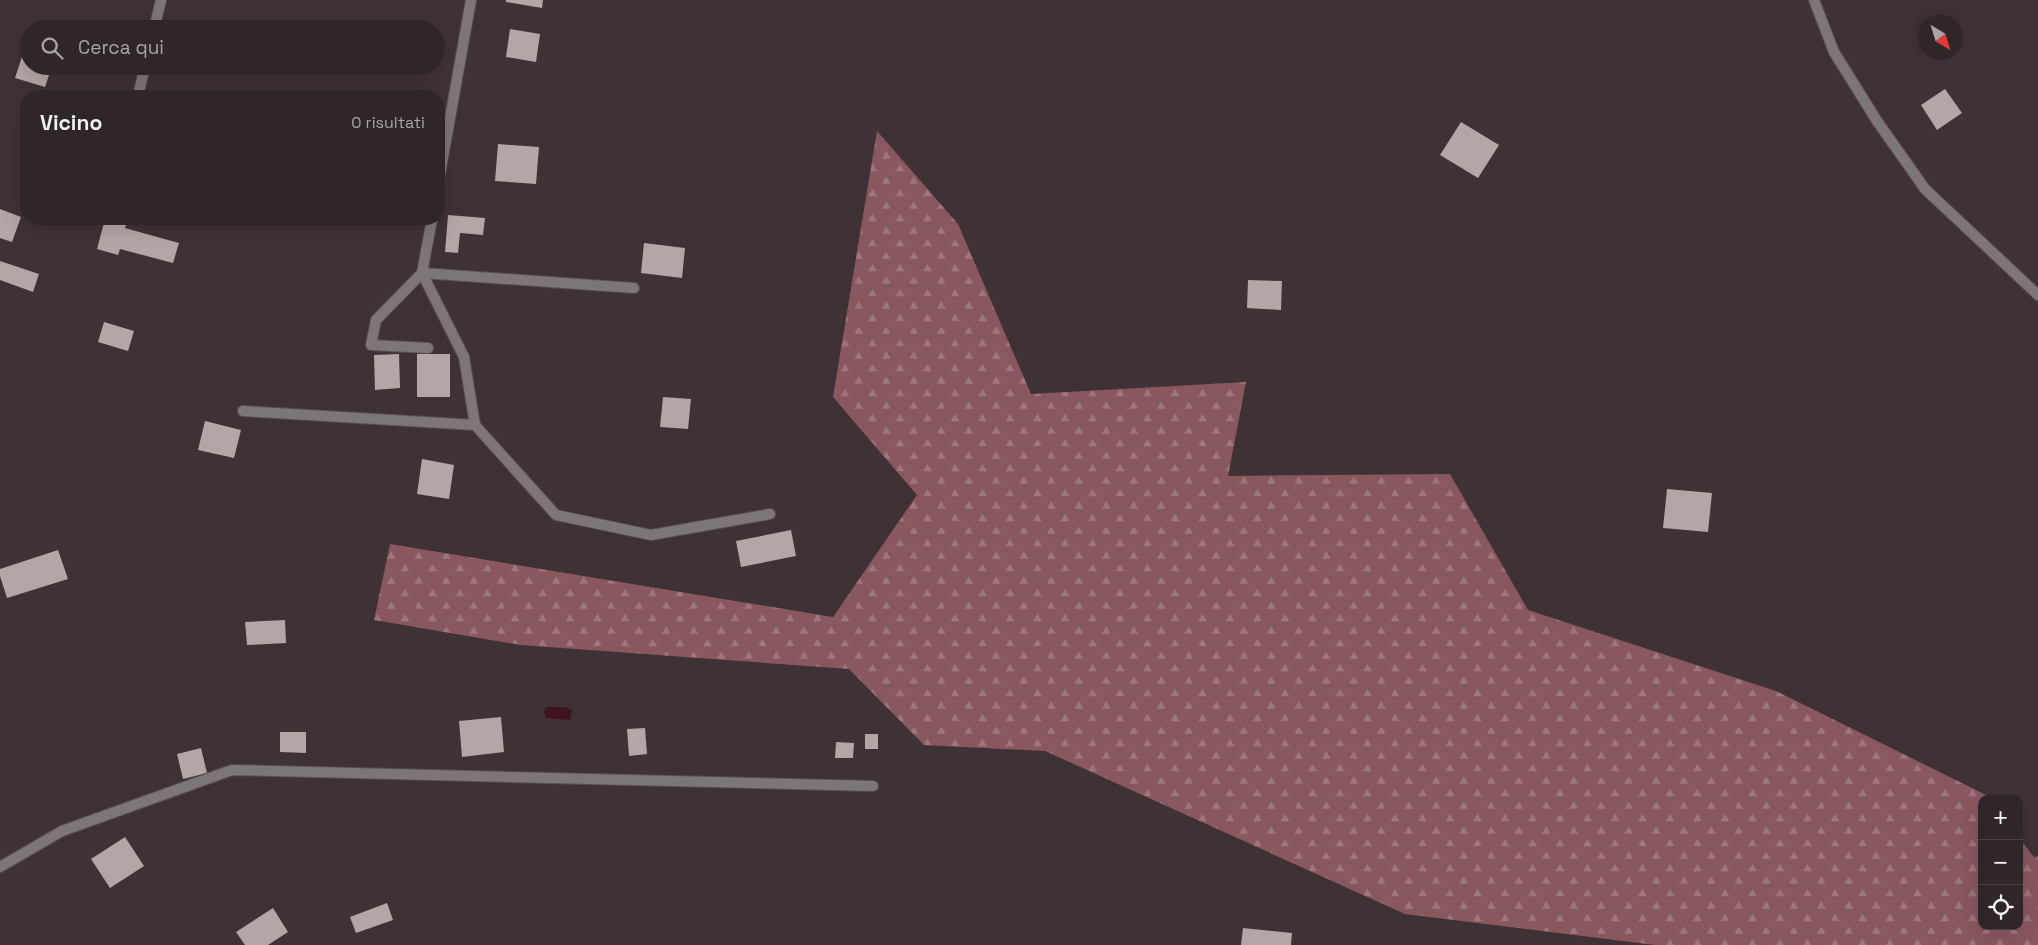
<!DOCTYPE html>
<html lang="it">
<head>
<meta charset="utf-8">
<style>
	body { margin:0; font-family:"Space Grotesk",sans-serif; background:#372e2f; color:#f1f3f6 }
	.controls { position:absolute; right:15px; bottom:15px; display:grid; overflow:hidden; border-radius:10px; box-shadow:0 5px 20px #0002 }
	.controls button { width:45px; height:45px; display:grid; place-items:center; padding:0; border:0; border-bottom:1px solid #4a4344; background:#2f2627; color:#f1f3f6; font:25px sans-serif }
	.compass { position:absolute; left:1918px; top:15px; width:45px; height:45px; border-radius:50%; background:#2f2627; box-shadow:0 5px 20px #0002; rotate:142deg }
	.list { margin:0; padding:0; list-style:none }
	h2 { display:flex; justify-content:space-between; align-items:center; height:65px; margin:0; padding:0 20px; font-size:21px }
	h2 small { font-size:16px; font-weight:400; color:#a7a5a7 }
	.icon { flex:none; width:28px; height:28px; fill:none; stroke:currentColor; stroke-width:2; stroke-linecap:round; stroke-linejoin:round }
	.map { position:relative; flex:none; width:2038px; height:945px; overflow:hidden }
	.search { position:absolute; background:#2f2627; box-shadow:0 5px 20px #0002; left:20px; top:20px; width:425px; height:55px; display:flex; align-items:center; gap:12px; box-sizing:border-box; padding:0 18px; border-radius:28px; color:#a7a5a7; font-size:19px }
	.panel { position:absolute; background:#2f2627; box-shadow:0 5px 20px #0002; left:20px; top:90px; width:425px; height:135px; border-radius:20px }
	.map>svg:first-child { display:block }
	.forest { fill:url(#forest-firs) }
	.water { fill:#3f141d }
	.building { fill:#b4a5a6 }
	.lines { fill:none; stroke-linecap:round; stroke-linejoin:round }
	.street-casing { stroke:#5b4f51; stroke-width:12 }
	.street { stroke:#7c7676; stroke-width:10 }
</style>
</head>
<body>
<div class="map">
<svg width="2038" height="945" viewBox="0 0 2038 945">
	<defs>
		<pattern id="forest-firs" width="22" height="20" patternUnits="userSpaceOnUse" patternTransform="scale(1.25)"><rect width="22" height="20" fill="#89575e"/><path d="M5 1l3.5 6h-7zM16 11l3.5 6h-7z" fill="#9e767c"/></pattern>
	</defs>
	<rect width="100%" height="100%" fill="#3f3234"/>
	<path class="forest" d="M877 131 958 224 1031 394 1246 382 1228 476 1450 474 1528 610 1776 691 1986 795 1989 799H1982V926H2019V838L2034 857 2038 856V945H1655L1405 914 1045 751 924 745 849 669 521 645 374 620 390 544 833 617 917 495 833 397Z"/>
	<path class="water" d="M547 707H565L572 710 570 720 546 718 544 712Z"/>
	<path class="building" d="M506 0H543L542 8 506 2Z
		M510 29 540 34 536 62 506 57Z
		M29 35V66H52L45 87 15 78Z
		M1945 89 1962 113 1937 130 1921 105Z
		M1461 122 1499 145 1478 178 1440 155Z
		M498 144 539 147 536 184 495 181Z
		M0 209 21 217 12 242 0 238Z
		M448 215 485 218 483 235 460 233 458 253 445 252Z
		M105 219 127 222 125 228 179 243 173 263 120 249 118 255 97 249Z
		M644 243 685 248 682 278 641 273Z
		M0 261 39 274 33 292 0 280Z
		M1248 280 1282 281 1281 310 1247 308Z
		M104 322 134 331 128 351 98 342Z
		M399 354 400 388 375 390 374 355Z
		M417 354H450V397H417Z
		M663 397 691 399 688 429 660 427Z
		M205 421 241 430 234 458 198 450Z
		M422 459 454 465 449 499 417 494Z
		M1667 489 1712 493 1708 532 1663 528Z
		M791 530 796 556 741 567 736 541Z
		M58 550 68 579 7 598 0 576V569Z
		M285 620 286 643 247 645 245 622Z
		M501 717 504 752 462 757 459 721Z
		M645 728 647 754 629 756 627 729Z
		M280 732H306V753L280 752Z
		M865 734H878V749H865Z
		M836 742 854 743 853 758H835Z
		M201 748 207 773 183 779 177 754Z
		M125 837 144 866 110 888 91 859Z
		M387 903 393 920 356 933 350 917Z
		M273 908 288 932 268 945H245L236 932Z
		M1243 928 1292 933 1291 945H1241Z"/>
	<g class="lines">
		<g class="street-casing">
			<path id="street" d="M1814 0 1834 52 1877 121 1925 189 2038 295
				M154 29 161 0
				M138 96 145 66
				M439 180 471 0
				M432 219 422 273 634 288
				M243 411 475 425 464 357 422 273 376 320 371 345 428 348
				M475 425 556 515 651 535 770 514
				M0 867 62 831 232 770 873 786"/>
		</g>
		<use href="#street" class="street"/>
	</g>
</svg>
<div class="controls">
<button>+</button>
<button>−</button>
<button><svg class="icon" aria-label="locate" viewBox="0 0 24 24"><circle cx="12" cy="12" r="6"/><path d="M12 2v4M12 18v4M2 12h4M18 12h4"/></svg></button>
</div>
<svg class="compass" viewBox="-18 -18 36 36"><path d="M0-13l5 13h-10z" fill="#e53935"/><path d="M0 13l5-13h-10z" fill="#a7a5a7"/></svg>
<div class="search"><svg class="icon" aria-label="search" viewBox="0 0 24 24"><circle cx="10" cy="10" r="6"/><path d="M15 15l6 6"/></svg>Cerca qui</div>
<section class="panel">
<h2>Vicino<small>0 risultati</small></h2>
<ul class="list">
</ul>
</section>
</div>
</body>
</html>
